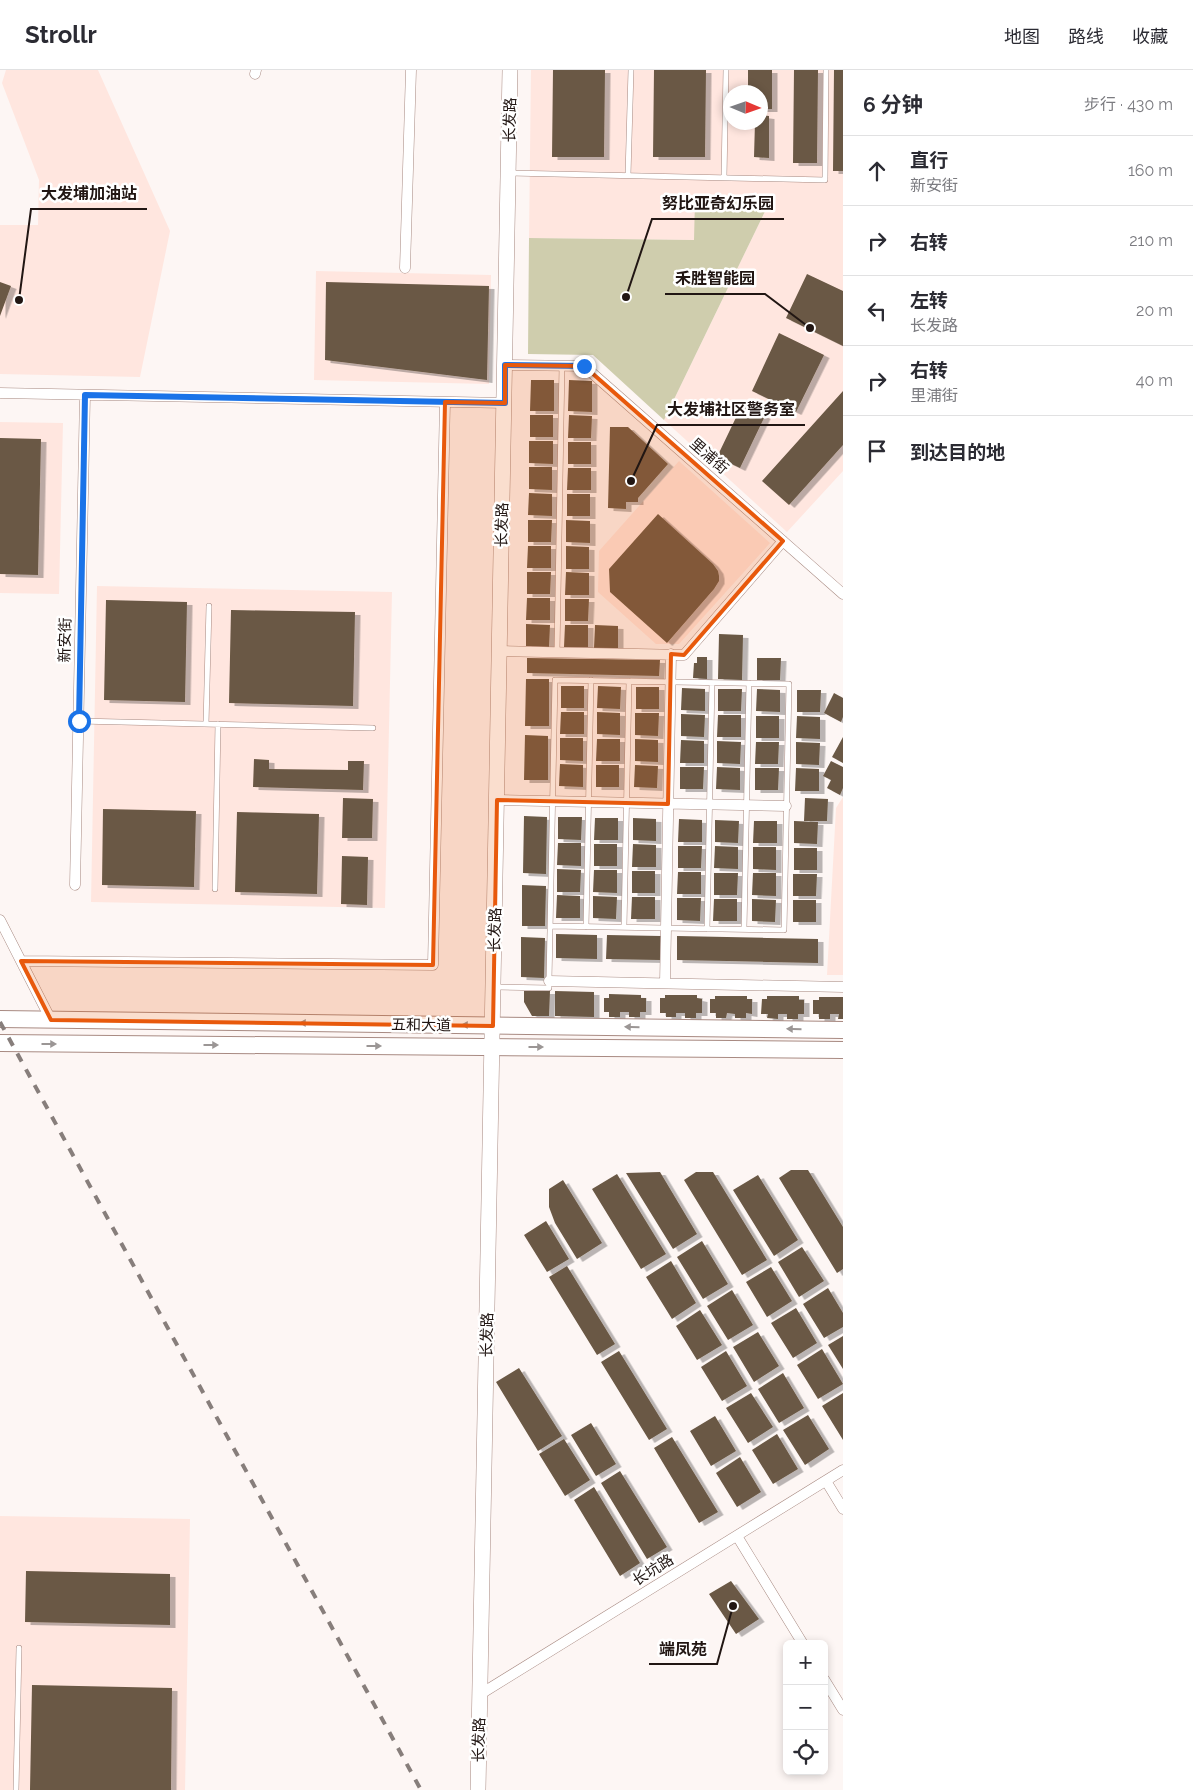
<!DOCTYPE html>
<html lang="zh">
<head>
<meta charset="utf-8">
<style>
	body { margin:0; font-family:Raleway,"Noto Sans SC",sans-serif; background:#f7f7f7; color:#2b2b33 }
	.controls { position:absolute; right:15px; bottom:15px; display:grid; overflow:hidden; border-radius:8px; box-shadow:0 2px 8px #0003 }
	.controls button { width:45px; height:45px; display:grid; place-items:center; padding:0; border:0; border-bottom:1px solid #e1e1e2; background:#fff; color:#2b2b33; font:25px sans-serif }
	.compass { position:absolute; left:723px; top:15px; width:45px; height:45px; border-radius:50%; background:#fff; box-shadow:0 2px 8px #0003; rotate:92deg }
	.stop { position:absolute; width:15px; height:15px; margin:-11px; border:4px solid #1a73e8; border-radius:50%; background:#fff }
	.stop.end { background:#1a73e8; border-color:#fff; box-shadow:0 1px 5px #0008 }
	.list { margin:0; padding:0; list-style:none }
	h2 { display:flex; justify-content:space-between; align-items:center; height:65px; margin:0; padding:0 20px; font-size:21px }
	h2 small { font-size:16px; font-weight:400; color:#7c7c81 }
	.list li { display:grid; grid-template-columns:32px 1fr auto; gap:15px; align-items:center; box-sizing:border-box; height:70px; padding:0 20px; border-top:1px solid #e1e1e2 }
	.list b { display:block; font-size:19px; white-space:nowrap }
	.list p { margin:0; font-size:16px; white-space:nowrap; color:#7c7c81 }
	.list em { font-size:16px; font-style:normal; color:#7c7c81 }
	.icon { flex:none; width:28px; height:28px; fill:none; stroke:currentColor; stroke-width:2; stroke-linecap:round; stroke-linejoin:round }
	.map { position:relative; flex:none; width:843px; height:1720px; overflow:hidden }
	header { display:flex; align-items:center; gap:30px; box-sizing:border-box; height:70px; padding:0 25px; background:#fff; border-bottom:1px solid #e1e1e2 }
	header strong { font-size:24px }
	nav { display:flex; gap:28px; margin-inline-start:auto; font-size:18px }
	main { display:flex }
	aside { flex:1; background:#fff }
	.map>svg:first-child { display:block }
	.built { fill:#ffe6df; fill-rule:evenodd }
	.green { fill:#cfcdad }
	.building { fill:#6a5844; filter:url(#shadow) }
	.lines { fill:none; stroke-linecap:round; stroke-linejoin:round }
	.lane-casing { stroke:#a88a82; stroke-width:6 }
	.street-casing { stroke:#a88a82; stroke-width:11 }
	.secondary-casing { stroke:#a88a82; stroke-width:16 }
	.primary-casing { stroke:#a88a82; stroke-width:18 }
	.lane { stroke:#fff; stroke-width:5 }
	.street { stroke:#fff; stroke-width:10 }
	.secondary { stroke:#fff; stroke-width:15 }
	.primary { stroke:#fff; stroke-width:16 }
	.rail { stroke:#877e7b; stroke-width:4; stroke-dasharray:9 9; stroke-linecap:butt }
	.oneway { fill:#9b9695 }
	.route { stroke:#1a73e8; stroke-width:6 }
	.marked { fill:#e8590c; fill-opacity:0.2; stroke:#e8590c; stroke-width:4; stroke-linejoin:round }
	.labels { text-anchor:middle; stroke-width:5; stroke-linejoin:round; paint-order:stroke }
	.street-label { font-size:15px; fill:#211613; stroke:#fff }
	.leader { fill:none; stroke:#211613; stroke-width:2 }
	.callout-dot { fill:#211613; stroke:#fff; stroke-width:2 }
	.callout-label { font-size:16px; text-anchor:middle; font-weight:bold; fill:#211613; stroke:#fff; stroke-width:5; stroke-linejoin:round; paint-order:stroke }
</style>
</head>
<body>
<header>
<strong>Strollr</strong>
<nav><a>地图</a><a>路线</a><a>收藏</a></nav>
</header>
<main>
<div class="map">
<svg width="843" height="1720" viewBox="0 0 843 1720">
	<defs>
		<filter id="shadow"><feDropShadow dx="5.5" dy="3" stdDeviation="0" flood-color="#0004"/></filter>
	</defs>
	<rect width="100%" height="100%" fill="#fdf6f4"/>
	<path class="built" d="M6 0H98L170 161 140 307 0 304V155H38L39 110 2 13Z
		M531 0H843V401L787 462 664 350 770 131 694 170 529 168ZM730 22H760V52H730Z
		M316 201 491 205 489 314 314 310Z
		M0 352 63 353 59 524 0 523Z
		M679 391 770 473 679 574H656L598 522 599 481Z
		M97 516 392 522 385 838 91 832Z
		M843 727V905H827L836 738Z
		M0 1446 190 1449 185 1720H0Z"/>
	<path class="green" d="M695 130 770 131 664 350 593 285 528 284 529 168 694 170Z"/>
	<path class="building" d="M553 0H605L604 87H552Z
		M654 0H706L705 87H653Z
		M748 0H772V39H760V22H748Z
		M794 0H818L817 93H793Z
		M834 0H843V101H833Z
		M760 45 769 46V88L754 87 755 52H760Z
		M807 204 843 221V276L786 248Z
		M0 212 11 216 0 246Z
		M326 212 489 216 487 310 325 290Z
		M779 263 824 285 796 342 752 321Z
		M531 310H554V341H530Z
		M569 310 592 311V342L568 341Z
		M843 321V375L789 435 762 411Z
		M742 335 765 346 740 398 717 387Z
		M530 345H553V367H530Z
		M569 345 592 346 591 368H568Z
		M610 357H628L668 394 638 428V432H626V439L608 438Z
		M0 368 41 369 38 505 0 504Z
		M529 371H553V394L529 393Z
		M568 372H591V394H568Z
		M529 397H552V420L529 419Z
		M568 398H591V420H567Z
		M529 423 552 424V446L528 445Z
		M567 424H590V446H567Z
		M658 444 713 494 718 501 719 506V511L714 519 667 573 610 522 609 499Z
		M528 450H552L551 472H528Z
		M566 450 590 451V473L566 472Z
		M528 476H551V498H527Z
		M566 476 589 477V499H566Z
		M527 502H551L550 524H527Z
		M566 502 589 503V525H565Z
		M527 528H550V550H526Z
		M565 529H589L588 551H565Z
		M106 530 187 532 185 632 104 630Z
		M231 540 355 542 353 636 229 633Z
		M526 554 550 555 549 577 526 576Z
		M565 555H588V577H564Z
		M595 555 618 556V578H594Z
		M719 564 743 565 742 610 718 609Z
		M697 587H707V609L693 608 694 593H697Z
		M527 588 660 590 659 606 527 603Z
		M757 588H781L780 610H757Z
		M526 609H549V656H525Z
		M561 616H584V638H561Z
		M598 616 621 617 620 639 597 638Z
		M636 617H659V639H636Z
		M682 618 705 619V641L681 640Z
		M718 619H742L741 641H718Z
		M757 619 780 620V642L756 641Z
		M797 620H821L820 642H797Z
		M834 623 843 628V647L841 652 824 643Z
		M561 642H584V664H560Z
		M597 642 620 643V665L597 664Z
		M635 643H659L658 666 635 665Z
		M681 644 705 645 704 667 681 666Z
		M718 645H741V667H717Z
		M756 646H779V668H756Z
		M797 646 820 647V669L796 668Z
		M525 665 548 666V710H524Z
		M843 667V693L832 687Z
		M560 668H583V691L560 690Z
		M597 669H620V691H596Z
		M635 669 658 670V692L635 691Z
		M681 670 704 671V693H680Z
		M717 671 741 672 740 694 717 693Z
		M756 672H779L778 694H755Z
		M796 672 820 673 819 695 796 694Z
		M254 689 269 690V699L348 700V691H364L363 720 253 717Z
		M831 691 843 697V718L840 725 827 718 831 710 823 706Z
		M560 694 583 695V717L559 716Z
		M596 695H619V717H596Z
		M635 695 658 696 657 718 634 717Z
		M680 697H704L703 719H680Z
		M717 697 740 698V720L716 719Z
		M755 698H779L778 720H755Z
		M796 698 819 699V721H795Z
		M343 728 373 729 372 768H342Z
		M805 728 828 729 827 751H804Z
		M103 739 196 741 194 817 102 815Z
		M237 742 319 744 317 824 235 822Z
		M524 746 547 747 546 804 523 803Z
		M558 747H582L581 770 558 769Z
		M595 748H618V770H594Z
		M633 748 656 749V771L633 770Z
		M679 749 702 750V772H678Z
		M715 750 739 751 738 773 715 772Z
		M754 751H777V773H753Z
		M794 751 818 752 817 774 794 773Z
		M558 773H581V796L557 795Z
		M594 774H617V796H594Z
		M633 774 656 775V797H632Z
		M678 776H702L701 798H678Z
		M715 776 738 777V799L714 798Z
		M753 777H776V800L753 799Z
		M794 778H817V800H794Z
		M342 786 368 787 367 835 341 834Z
		M557 799 581 800 580 822H557Z
		M594 800H617V823L593 822Z
		M632 801H655V823H632Z
		M678 802H701V824H677Z
		M714 803H738L737 825H714Z
		M753 803H776V826L752 825Z
		M793 804H817L816 826H793Z
		M522 815 546 816 545 856H522Z
		M557 825 580 826V848H556Z
		M593 826 617 827 616 849 593 848Z
		M632 827H655V849H631Z
		M677 828H701L700 851 677 850Z
		M714 829H737V851H713Z
		M752 829 776 830 775 852 752 851Z
		M793 830H816V852H793Z
		M556 864 597 865V889L556 888Z
		M607 865 661 866 660 890 606 889Z
		M677 866 818 869V893L677 890Z
		M521 867 545 868 544 908 521 907Z
		M524 921H550L549 946H532L524 932Z
		M555 921 594 922V947L555 946Z
		M609 924 641 925V928H646V942H640V947H629V942H620V947H609V942H604V928H609Z
		M665 925H697V928L702 929V943H696V948H685V943H676V947H666V943H660V928H665Z
		M715 926H747V929H752V944L746 943V948H735V944L727 943 726 948H716V943H710V929H715Z
		M767 926H799V930H804V944H798V949H787V944H778V949L767 948 768 944H761L762 929H767Z
		M819 927H843V949H838L839 944H830V949H819V944H813V930H819Z
		M791 1100H808L843 1157V1199L837 1203 779 1108Z
		M660 1102 697 1164 673 1179 626 1103Z
		M696 1102H713L767 1190 742 1205 684 1110Z
		M617 1104 666 1184 641 1199 592 1119Z
		M758 1105 798 1170 774 1186 733 1120Z
		M563 1110 602 1173 577 1189 555 1153 549 1137V1119Z
		M546 1151 569 1189 547 1202 524 1165Z
		M702 1171 728 1214 703 1229 677 1187Z
		M802 1177 824 1211 799 1227 778 1192Z
		M671 1191 696 1233 672 1249 646 1207Z
		M567 1196 615 1274 597 1285 549 1207Z
		M771 1197 792 1231 767 1247 746 1212Z
		M828 1218 843 1243V1257L824 1268 803 1234Z
		M732 1220 753 1255 728 1270 707 1236Z
		M796 1238 817 1273 793 1288 771 1253Z
		M700 1240 722 1275 697 1290 676 1256Z
		M758 1262 779 1296 754 1312 733 1277Z
		M843 1266V1299L828 1275Z
		M822 1279 843 1314 818 1329 797 1295Z
		M619 1281 667 1359 649 1370 601 1292Z
		M726 1281 747 1316 722 1331 701 1297Z
		M519 1298 562 1366 538 1381 496 1312Z
		M783 1303 804 1338 779 1353 758 1319Z
		M751 1323 773 1357 748 1373 726 1338Z
		M843 1323V1370L822 1336Z
		M808 1345 829 1379 805 1395 783 1360Z
		M715 1346 736 1381 711 1396 690 1361Z
		M591 1353 616 1394 596 1406 571 1365Z
		M777 1364 798 1399 773 1414 752 1380Z
		M672 1367 718 1442 699 1453 654 1378Z
		M564 1369 590 1410 565 1426 539 1384Z
		M740 1387 761 1422 737 1437 716 1403Z
		M620 1401 667 1477 647 1489 601 1413Z
		M594 1417 640 1493 620 1506 574 1430Z
		M26 1501 170 1504V1555L25 1552Z
		M731 1511 759 1549 736 1564 709 1524Z
		M32 1615 172 1618 171 1720H30Z"/>
	<g class="lines">
		<g class="lane-casing">
			<path id="lane" d="M510 103 825 110 826 0
				M628 105 631 0
				M724 107 726 0
				M557 582 562 295
				M79 651 373 658
				M206 654 209 536
				M215 819 218 654
				M586 857 591 610
				M624 857 629 611
				M707 859 712 613
				M744 859 749 613
				M496 917 549 918V911L555 610 789 614 784 860 551 856
				M16 1720 19 1578"/>
		</g>
		<g class="street-casing">
			<path id="street" d="M255 4 256 0
				M405 198 411 0
				M505 295 584 296 843 524
				M0 323 505 333
				M500 581 684 585 783 471
				M497 730 786 736
				M75 815 85 325
				M0 850 51 950
				M21 891 433 895 445 332
				M549 911 843 917
				M665 913 671 584
				M826 1411 843 1439
				M737 1466 803 1574
				M824 1609 843 1640
				M479 1625 843 1400"/>
		</g>
		<g class="secondary-casing">
			<path id="secondary" d="M478 1720 510 0"/>
		</g>
		<g class="primary-casing">
			<path id="primary" d="M0 949 843 960
				M0 973 843 980"/>
		</g>
		<use href="#lane" class="lane"/>
		<use href="#street" class="street"/>
		<use href="#secondary" class="secondary"/>
		<use href="#primary" class="primary"/>
		<path class="rail" d="M0 952 421 1720"/>
	</g>
	<defs><path id="oneway-solid" d="M-6-.8H1V-3.2L6.5 0L1 3.2V.8H-6Z" transform="scale(1.25)"/></defs>
	<g class="oneway">
		<use href="#oneway-solid" transform="translate(307 953) rotate(-179)"/>
		<use href="#oneway-solid" transform="translate(469 955) rotate(-179)"/>
		<use href="#oneway-solid" transform="translate(632 957) rotate(-179)"/>
		<use href="#oneway-solid" transform="translate(794 959) rotate(-179)"/>
		<use href="#oneway-solid" transform="translate(49 974)"/>
		<use href="#oneway-solid" transform="translate(211 975)"/>
		<use href="#oneway-solid" transform="translate(374 976)"/>
		<use href="#oneway-solid" transform="translate(536 977)"/>
	</g>
	<g class="lines">
		<path class="route" d="M79 651 85 325 505 333V295L584 296"/>
	</g>
	<path class="marked" d="M505 295 584 296 783 471 684 585 671 584 668 734 497 730 493 956 51 950 21 891 433 895 445 332 505 333Z"/>
	<g class="labels">
		<g class="street-label">
			<text transform="translate(510 50) rotate(-89)" y="5">长发路</text>
			<text transform="translate(709 386) rotate(41)" y="5">里浦街</text>
			<text transform="translate(502 455) rotate(-89)" y="5">长发路</text>
			<text transform="translate(65 570) rotate(-89)" y="5">新安街</text>
			<text transform="translate(495 860) rotate(-89)" y="5">长发路</text>
			<text transform="translate(421 955) rotate(1)" y="5">五和大道</text>
			<text transform="translate(487 1265) rotate(-89)" y="5">长发路</text>
			<text transform="translate(653 1500) rotate(-32)" y="5">长坑路</text>
			<text transform="translate(479 1670) rotate(-89)" y="5">长发路</text>
		</g>
	</g>
	<path class="leader" d="M19 230L31 139H147M626 227L652 149H784M810 258L765 224H665M631 411L657 355H805M733 1536L717 1594H649"/>
	<g class="callout-dot">
		<circle cx="19" cy="230" r="5"/>
		<circle cx="626" cy="227" r="5"/>
		<circle cx="810" cy="258" r="5"/>
		<circle cx="631" cy="411" r="5"/>
		<circle cx="733" cy="1536" r="5"/>
	</g>
	<g class="callout-label">
		<text x="89" y="129">大发埔加油站</text>
		<text x="718" y="139">努比亚奇幻乐园</text>
		<text x="715" y="214">禾胜智能园</text>
		<text x="731" y="345">大发埔社区警务室</text>
		<text x="683" y="1585">端凤苑</text>
	</g>
</svg>
<div class="controls">
<button>+</button>
<button>−</button>
<button><svg class="icon" aria-label="locate" viewBox="0 0 24 24"><circle cx="12" cy="12" r="6"/><path d="M12 2v4M12 18v4M2 12h4M18 12h4"/></svg></button>
</div>
<svg class="compass" viewBox="-18 -18 36 36"><path d="M0-13l5 13h-10z" fill="#e53935"/><path d="M0 13l5-13h-10z" fill="#7c7c81"/></svg>
<div class="stop" style="left:79px;top:651px"></div>
<div class="stop end" style="left:584px;top:296px"></div>
</div>
<aside>
<h2>6 分钟<small>步行 · 430 m</small></h2>
<ul class="list">
<li><svg class="icon" aria-label="ahead" viewBox="0 0 24 24"><path d="M12 20V5M6 11l6-6 6 6"/></svg><div><b>直行</b><p>新安街</p></div><em>160 m</em></li>
<li><svg class="icon" aria-label="right" viewBox="0 0 24 24"><path d="M7 20v-9h11M14 6l5 5-5 5"/></svg><div><b>右转</b></div><em>210 m</em></li>
<li><svg class="icon" aria-label="left" viewBox="0 0 24 24"><path d="M17 20v-9H6M10 6l-5 5 5 5"/></svg><div><b>左转</b><p>长发路</p></div><em>20 m</em></li>
<li><svg class="icon" aria-label="right" viewBox="0 0 24 24"><path d="M7 20v-9h11M14 6l5 5-5 5"/></svg><div><b>右转</b><p>里浦街</p></div><em>40 m</em></li>
<li><svg class="icon" aria-label="arrive" viewBox="0 0 24 24"><path d="M6 21V4h12l-3 4 3 4H6"/></svg><div><b>到达目的地</b></div></li>
</ul>
</aside>
</main>
</body>
</html>
